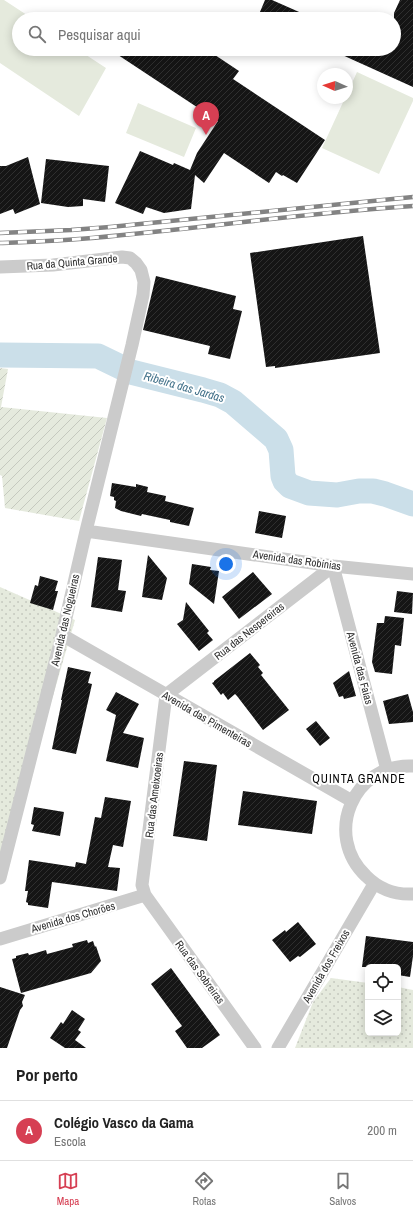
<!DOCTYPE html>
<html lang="pt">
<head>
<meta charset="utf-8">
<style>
	body { margin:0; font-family:"Archivo Narrow",sans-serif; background:#f6f6f6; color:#222 }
	.controls { position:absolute; right:12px; bottom:12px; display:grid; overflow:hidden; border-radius:6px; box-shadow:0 2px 10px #0003 }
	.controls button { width:36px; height:36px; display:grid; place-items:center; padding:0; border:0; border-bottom:1px solid #e0e0e0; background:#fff; color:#222; font:20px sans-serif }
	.compass { position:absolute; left:317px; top:68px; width:36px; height:36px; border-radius:50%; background:#fff; box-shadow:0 2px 10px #0003; rotate:273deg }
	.you { position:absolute; left:226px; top:564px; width:14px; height:14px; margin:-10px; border:3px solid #fff; border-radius:50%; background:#1a73e8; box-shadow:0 0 0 6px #1a73e833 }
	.badge { display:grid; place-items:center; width:26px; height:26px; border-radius:50%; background:#d63f53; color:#fff; font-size:13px; font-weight:700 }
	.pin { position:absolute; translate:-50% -33px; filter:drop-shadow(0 1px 2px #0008) }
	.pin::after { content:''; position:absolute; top:21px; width:14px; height:12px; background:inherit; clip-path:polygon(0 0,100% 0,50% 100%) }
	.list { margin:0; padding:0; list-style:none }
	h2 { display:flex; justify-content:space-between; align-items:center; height:52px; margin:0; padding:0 16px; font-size:17px }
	h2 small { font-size:13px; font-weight:400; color:#767676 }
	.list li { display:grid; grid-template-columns:26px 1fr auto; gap:12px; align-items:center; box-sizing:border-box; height:60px; padding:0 16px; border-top:1px solid #e0e0e0 }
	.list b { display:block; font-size:15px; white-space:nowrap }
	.list p { margin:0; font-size:13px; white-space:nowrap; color:#767676 }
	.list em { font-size:13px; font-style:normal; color:#767676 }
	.icon { flex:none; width:22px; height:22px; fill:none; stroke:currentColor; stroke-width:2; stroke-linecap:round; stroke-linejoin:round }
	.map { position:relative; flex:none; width:413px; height:1048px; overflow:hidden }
	.search { position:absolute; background:#fff; box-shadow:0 2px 10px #0003; left:12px; right:12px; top:12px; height:44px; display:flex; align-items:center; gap:10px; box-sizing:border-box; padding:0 14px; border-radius:22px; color:#767676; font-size:15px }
	.sheet { height:112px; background:#fff }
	nav { display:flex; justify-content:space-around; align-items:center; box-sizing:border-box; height:56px; border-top:1px solid #e0e0e0; background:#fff; font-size:11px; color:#767676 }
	nav a { display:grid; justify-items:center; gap:2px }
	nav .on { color:#d63f53 }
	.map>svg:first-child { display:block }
	.grass { fill:url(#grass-dots) }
	.garden { fill:url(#garden-furrows) }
	.pitch { fill:#e5eadd }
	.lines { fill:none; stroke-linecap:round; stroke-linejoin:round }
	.river { stroke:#cbdfe9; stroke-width:25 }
	.building { fill:url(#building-hatch) }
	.street { stroke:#cbcbcb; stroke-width:13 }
	.rail-casing { stroke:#838383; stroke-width:4.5 }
	.rail { stroke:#fff; stroke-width:3; stroke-dasharray:9; stroke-linecap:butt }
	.labels { text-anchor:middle; stroke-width:4; stroke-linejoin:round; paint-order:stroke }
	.street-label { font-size:11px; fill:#2e2e2e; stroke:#fff }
	.water-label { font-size:12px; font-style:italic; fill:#43728a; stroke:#fff }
	.neighbourhood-label { font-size:12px; letter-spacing:1px; fill:#000; stroke:#fff }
</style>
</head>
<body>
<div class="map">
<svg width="413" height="1048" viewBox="0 0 413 1048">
	<defs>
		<pattern id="grass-dots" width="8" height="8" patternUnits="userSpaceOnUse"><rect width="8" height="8" fill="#e5eadd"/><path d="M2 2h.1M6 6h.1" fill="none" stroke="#c5c9be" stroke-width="1.8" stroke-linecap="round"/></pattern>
		<pattern id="garden-furrows" width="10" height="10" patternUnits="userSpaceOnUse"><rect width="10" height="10" fill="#e5eadd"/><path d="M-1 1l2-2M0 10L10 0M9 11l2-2" fill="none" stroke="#c5c9be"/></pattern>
		<pattern id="building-hatch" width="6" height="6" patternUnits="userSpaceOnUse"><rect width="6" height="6" fill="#151515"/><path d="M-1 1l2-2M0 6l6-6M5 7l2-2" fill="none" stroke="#2f2f2f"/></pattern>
	</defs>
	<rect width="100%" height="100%" fill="#fff"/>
	<path class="grass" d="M0 587 75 620 0 878Z
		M331 978 368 983V1033H398V987L413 990V1048H295L313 1002Z"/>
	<path class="garden" d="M0 368 8 369 1 407 107 418 79 521 5 508 2 476 0 475Z"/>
	<path class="pitch" d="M0 0H4L33 19H19V49H77L106 68 79 116 0 63Z
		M357 72 413 98V101L379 174 322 148 345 98H347V94Z
		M138 103 196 128 184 157 126 133Z"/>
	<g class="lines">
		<path class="river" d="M0 355 98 356 131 372 203 390 220 395 233 402 276 439 281 450 283 476 285 481 290 486 309 493 337 495 359 491H373L385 494 413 504"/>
	</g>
	<path class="building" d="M265 0H272L315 19H257Z
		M400 0H413V87L329 49H394V13Z
		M109 49H206L239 71 233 79 325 140 297 183 283 175 282 176 276 172 269 183 224 153 204 183 195 175 191 209 164 213 146 207 143 214 115 203 140 151 173 165 174 163 190 170 197 153 218 121Z
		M28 157 40 204 15 214 13 209 0 214V166H6Z
		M46 159 109 166 105 202 83 199V206L68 207 41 203Z
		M363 236 380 353 275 368V366L266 367 250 253Z
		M156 276 236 296 233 309 242 311 230 359 208 354 210 346 143 330Z
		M112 483 136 487V484L148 487 147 492 166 496 165 501 194 508 189 526 170 522V520L142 514 141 516 121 511 115 508 116 501 114 500V497L110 496Z
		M259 511 286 516 282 538 255 533Z
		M148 555 167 578 162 600 142 597Z
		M98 557 122 560 118 590 126 591 122 612 91 607Z
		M192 564 211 567 210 570 219 571 214 604 189 584Z
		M253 572 272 594 239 619 222 597Z
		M40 576 58 581 55 591H58L53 610 30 603 35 585 38 586Z
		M397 591 413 593 412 614 394 612Z
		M186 602 209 631 207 633 213 640 199 651 177 624 183 620Z
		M385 616 404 618 401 646 395 645 392 674 375 672 372 662 377 623H384Z
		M250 653 260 665 258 667 263 673 261 675 289 710 263 730 237 696 235 694 228 700 223 693 221 695 212 683 214 682V681Z
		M68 667 91 672 88 683 92 684 76 754 52 749 62 700H61Z
		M349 671 356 696 344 699 343 696 339 697 333 683Z
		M116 692 139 704 123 733 144 738 138 768 106 761 116 715 106 710Z
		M408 694 413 712V722L389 724 383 701Z
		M316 721 330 738 320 746 306 729Z
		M184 761 217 765 207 841 173 836Z
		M243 791 317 801 312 834 238 825Z
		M105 797 131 801 123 847 113 845 108 867 120 868 117 891 52 882 48 908 28 905V903L26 902 28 891H25L29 860 75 867 76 862 86 864 95 817 101 818Z
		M34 807 64 812 60 836 32 831 34 825 31 824Z
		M298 922 316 944 300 957 298 956 290 962 272 940 285 930 286 932Z
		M366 936 413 942V956L410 977 398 975V967H362Z
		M87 940 88 943 93 941 95 947 96 946 101 961 91 973 21 993 12 959 16 958V956L28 953 29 955 46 950 47 954 73 947 72 944Z
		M171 968 220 1035 202 1048H187L175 1031 182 1026 151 984Z
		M0 987 25 995 22 1002 23 1006 20 1010 7 1048H0Z
		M72 1010 85 1019 78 1030 81 1032 75 1040 86 1048H65L50 1038 61 1022 63 1024Z"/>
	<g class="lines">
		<path class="street" d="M0 267 53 265 122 257 130 258 136 263 141 270 144 282 143 295 132 345 86 531 62 635 0 878
			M86 531 333 566 413 574
			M62 635 352 801
			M413 766C353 763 323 835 366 876 379 889 395 895 413 894
			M0 939 145 895
			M255 1048 145 895 142 885 166 695 333 566 387 770
			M278 1048 374 884"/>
		<g class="rail-casing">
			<path id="rail" d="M0 233 71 230 110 227 413 197
				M0 243C26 242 53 241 79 239 190 230 301 213 413 206"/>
		</g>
		<use href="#rail" class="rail"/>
	</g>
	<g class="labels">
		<g class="street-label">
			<text transform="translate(72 262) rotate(-5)" y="4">Rua da Quinta Grande</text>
			<text transform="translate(297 560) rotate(8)" y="4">Avenida das Robínias</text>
			<text transform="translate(65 620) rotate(-77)" y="4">Avenida das Nogueiras</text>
			<text transform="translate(249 631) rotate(-38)" y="4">Rua das Nespereiras</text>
			<text transform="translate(360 668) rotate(75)" y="4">Avenida das Faias</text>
			<text transform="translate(207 719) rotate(30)" y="4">Avenida das Pimenteiras</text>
			<text transform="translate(154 795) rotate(-83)" y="4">Rua das Ameixoeiras</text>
			<text transform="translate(73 917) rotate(-16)" y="4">Avenida dos Chorões</text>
			<text transform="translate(326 966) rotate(-60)" y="4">Avenida dos Freixos</text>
			<text transform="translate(200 972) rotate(54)" y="4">Rua das Sobreiras</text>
		</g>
		<g class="water-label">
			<text transform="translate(184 387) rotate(16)" y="4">Ribeira das Jardas</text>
		</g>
		<g class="neighbourhood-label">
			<text x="359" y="783">QUINTA GRANDE</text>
		</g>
	</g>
</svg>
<div class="controls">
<button><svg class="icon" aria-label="locate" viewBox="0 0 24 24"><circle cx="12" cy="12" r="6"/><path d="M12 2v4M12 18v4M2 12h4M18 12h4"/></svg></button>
<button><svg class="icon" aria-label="layers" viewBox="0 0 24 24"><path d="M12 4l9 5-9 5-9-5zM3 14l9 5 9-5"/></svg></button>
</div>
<svg class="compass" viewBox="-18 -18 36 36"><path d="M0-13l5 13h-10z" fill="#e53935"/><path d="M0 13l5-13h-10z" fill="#767676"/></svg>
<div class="you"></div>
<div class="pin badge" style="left:206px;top:135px">A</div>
<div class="search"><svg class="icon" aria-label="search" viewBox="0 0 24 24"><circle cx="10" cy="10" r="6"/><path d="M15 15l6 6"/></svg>Pesquisar aqui</div>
</div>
<section class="sheet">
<h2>Por perto<small></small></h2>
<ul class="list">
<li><span class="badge">A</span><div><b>Colégio Vasco da Gama</b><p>Escola</p></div><em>200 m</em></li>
</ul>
</section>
<nav>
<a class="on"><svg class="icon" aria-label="map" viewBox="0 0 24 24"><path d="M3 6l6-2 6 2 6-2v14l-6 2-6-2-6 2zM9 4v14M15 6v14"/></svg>Mapa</a>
<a><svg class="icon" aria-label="directions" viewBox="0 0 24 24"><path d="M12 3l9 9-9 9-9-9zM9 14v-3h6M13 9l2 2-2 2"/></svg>Rotas</a>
<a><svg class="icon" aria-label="saved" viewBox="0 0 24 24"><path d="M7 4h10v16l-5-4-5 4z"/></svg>Salvos</a>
</nav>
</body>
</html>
